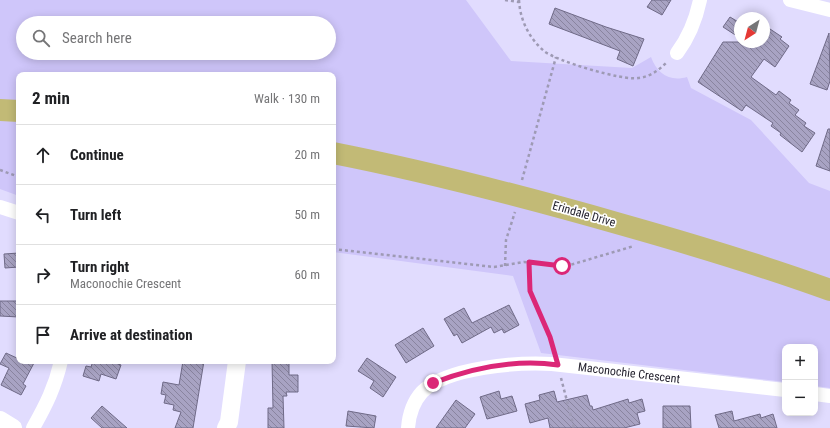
<!DOCTYPE html>
<html lang="en">
<head>
<meta charset="utf-8">
<style>
	body { margin:0; font-family:"Roboto Condensed",sans-serif; background:#f2f2f2; color:#202124 }
	.controls { position:absolute; right:12px; bottom:12px; display:grid; overflow:hidden; border-radius:8px; box-shadow:0 2px 10px #0003 }
	.controls button { width:36px; height:36px; display:grid; place-items:center; padding:0; border:0; border-bottom:1px solid #e0e0e0; background:#fff; color:#202124; font:20px sans-serif }
	.compass { position:absolute; left:734px; top:12px; width:36px; height:36px; border-radius:50%; background:#fff; box-shadow:0 2px 10px #0003; rotate:216deg }
	.stop { position:absolute; width:12px; height:12px; margin:-9px; border:3px solid #db2777; border-radius:50%; background:#fff }
	.stop.end { background:#db2777; border-color:#fff; box-shadow:0 1px 4px #0008 }
	.list { margin:0; padding:0; list-style:none }
	h2 { display:flex; justify-content:space-between; align-items:center; height:52px; margin:0; padding:0 16px; font-size:17px }
	h2 small { font-size:13px; font-weight:400; color:#757577 }
	.list li { display:grid; grid-template-columns:26px 1fr auto; gap:12px; align-items:center; box-sizing:border-box; height:60px; padding:0 16px; border-top:1px solid #e0e0e0 }
	.list b { display:block; font-size:15px; white-space:nowrap }
	.list p { margin:0; font-size:13px; white-space:nowrap; color:#757577 }
	.list em { font-size:13px; font-style:normal; color:#757577 }
	.icon { flex:none; width:22px; height:22px; fill:none; stroke:currentColor; stroke-width:2; stroke-linecap:round; stroke-linejoin:round }
	.map { position:relative; flex:none; width:830px; height:428px; overflow:hidden }
	.search { position:absolute; background:#fff; box-shadow:0 2px 10px #0003; left:16px; top:16px; width:320px; height:44px; display:flex; align-items:center; gap:10px; box-sizing:border-box; padding:0 14px; border-radius:22px; color:#757577; font-size:15px }
	.panel { position:absolute; background:#fff; box-shadow:0 2px 10px #0003; left:16px; top:72px; width:320px; height:292px; border-radius:8px }
	.map>svg:first-child { display:block }
	.green { fill:#cfc6fa; fill-rule:evenodd }
	.building { fill:url(#building-back-hatch); stroke:#6f6a87 }
	.lines { fill:none; stroke-linecap:round; stroke-linejoin:round }
	.path { stroke:#9e9ab4; stroke-width:2.5; stroke-dasharray:3 3; stroke-linecap:butt }
	.minor { stroke:#fff; stroke-width:14 }
	.tertiary { stroke:#fff; stroke-width:18 }
	.primary { stroke:#c2ba76; stroke-width:22 }
	.route { stroke:#db2777; stroke-width:5 }
	.labels { text-anchor:middle; stroke-width:3.5; stroke-linejoin:round; paint-order:stroke }
	.street-label { font-size:12px; fill:#25232f; stroke:#fff }
</style>
</head>
<body>
<div class="map">
<svg width="830" height="428" viewBox="0 0 830 428">
	<defs>
		<pattern id="building-back-hatch" width="6" height="6" patternUnits="userSpaceOnUse"><rect width="6" height="6" fill="#a8a3c3"/><path d="M-1 5l2 2M0 0l6 6M5-1l2 2" fill="none" stroke="#89849f"/></pattern>
	</defs>
	<rect width="100%" height="100%" fill="#e1dcfe"/>
	<path class="green" d="M0 0H466L511 61 632 68 651 57C657 74 670 82 687 77L691 88 751 120 809 183 830 191V388L815 386V347H785V382L541 353 513 276 333 252V75H19V196L0 189ZM23 23H329V53H23Z"/>
	<path class="building" d="M652 0H671L662 15 647 7Z
		M555 8 606 27 644 39 633 66 617 59 620 51 549 24Z
		M730 17 740 23V38L723 27Z
		M764 25 782 37 780 39 789 46 775 67 764 59 751 77 776 95 779 91 791 100 789 103 799 110 795 115 806 123 804 126 815 133 802 152 780 135 781 133 771 126 773 123 746 105 742 111 698 82 723 42H764Z
		M829 33 830 81 827 90 810 84Z
		M828 129H830V171L816 166Z
		M19 253V267L5 268 4 254Z
		M0 301H19V317L0 316Z
		M509 305 519 325 504 333 502 329 494 333 491 327 462 343 457 334 454 336 444 319 464 308 472 323Z
		M423 328 434 346 406 363 395 345Z
		M6 353 19 359V361H35L23 384 26 386 21 395 1 385 9 368 0 364Z
		M367 358 396 377 383 397 370 388 374 381 358 371Z
		M93 361H110L121 365 116 379 101 374 99 381 83 376 86 366 91 367Z
		M183 361H204L193 428H175L181 412 173 410 174 405 164 403 166 395 161 394 163 382 179 385Z
		M272 361H289V375H298V392H286L287 396H283L284 428H268V408H273Z
		M499 391 501 399 512 396 517 411 487 419 480 397Z
		M554 391 557 402 587 395 590 406H592L593 410 628 399 629 403 642 399 645 411 637 413 640 424 624 428H550L548 418 530 423 525 404 540 400 539 395Z
		M456 400 475 414 465 428H436Z
		M102 406 127 428H102L91 418Z
		M663 406H690L691 428H663Z
		M348 411 376 416 374 428 346 426Z
		M732 411 734 421 760 414 761 418 773 414 777 428H719L715 415Z"/>
	<g class="lines">
		<path class="path" d="M505 0 519 2
			M519 0C520 20 529 38 544 51 556 61 623 81 638 78 650 77 659 70 667 62
			M0 170 19 177
			M522 180 556 57
			M333 249 494 267 524 262 551 265H570L634 246
			M529 262 530 291 550 337 554 352
			M505 266 506 240 515 212
			M561 378 574 428"/>
		<path class="minor" d="M790 0 830 10
			M677 53C689 37 696 19 700 0
			M0 207 19 213
			M815 394 830 396
			M33 428C46 405 55 387 61 361
			M408 428C409 415 413 402 422 392 447 367 519 362 552 364L785 390"/>
		<path class="tertiary" d="M0 420 13 428
			M226 428 229 422 237 361"/>
		<path class="primary" d="M0 110 19 111
			M333 153C430 172 525 197 620 224 691 244 761 265 830 290"/>
	</g>
	<g class="lines">
		<path class="route" d="M433 383C472 368 516 359 558 365L550 337 530 291 529 262 562 266"/>
	</g>
	<g class="labels">
		<g class="street-label">
			<text transform="translate(584 214) rotate(16)" y="4">Erindale Drive</text>
			<text transform="translate(629 373) rotate(7)" y="4">Maconochie Crescent</text>
		</g>
	</g>
</svg>
<div class="controls">
<button>+</button>
<button>−</button>
</div>
<svg class="compass" viewBox="-18 -18 36 36"><path d="M0-13l5 13h-10z" fill="#e53935"/><path d="M0 13l5-13h-10z" fill="#757577"/></svg>
<div class="stop" style="left:562px;top:266px"></div>
<div class="stop end" style="left:433px;top:383px"></div>
<div class="search"><svg class="icon" aria-label="search" viewBox="0 0 24 24"><circle cx="10" cy="10" r="6"/><path d="M15 15l6 6"/></svg>Search here</div>
<section class="panel">
<h2>2 min<small>Walk · 130 m</small></h2>
<ul class="list">
<li><svg class="icon" aria-label="ahead" viewBox="0 0 24 24"><path d="M12 20V5M6 11l6-6 6 6"/></svg><div><b>Continue</b></div><em>20 m</em></li>
<li><svg class="icon" aria-label="left" viewBox="0 0 24 24"><path d="M17 20v-9H6M10 6l-5 5 5 5"/></svg><div><b>Turn left</b></div><em>50 m</em></li>
<li><svg class="icon" aria-label="right" viewBox="0 0 24 24"><path d="M7 20v-9h11M14 6l5 5-5 5"/></svg><div><b>Turn right</b><p>Maconochie Crescent</p></div><em>60 m</em></li>
<li><svg class="icon" aria-label="arrive" viewBox="0 0 24 24"><path d="M6 21V4h12l-3 4 3 4H6"/></svg><div><b>Arrive at destination</b></div></li>
</ul>
</section>
</div>
</body>
</html>
